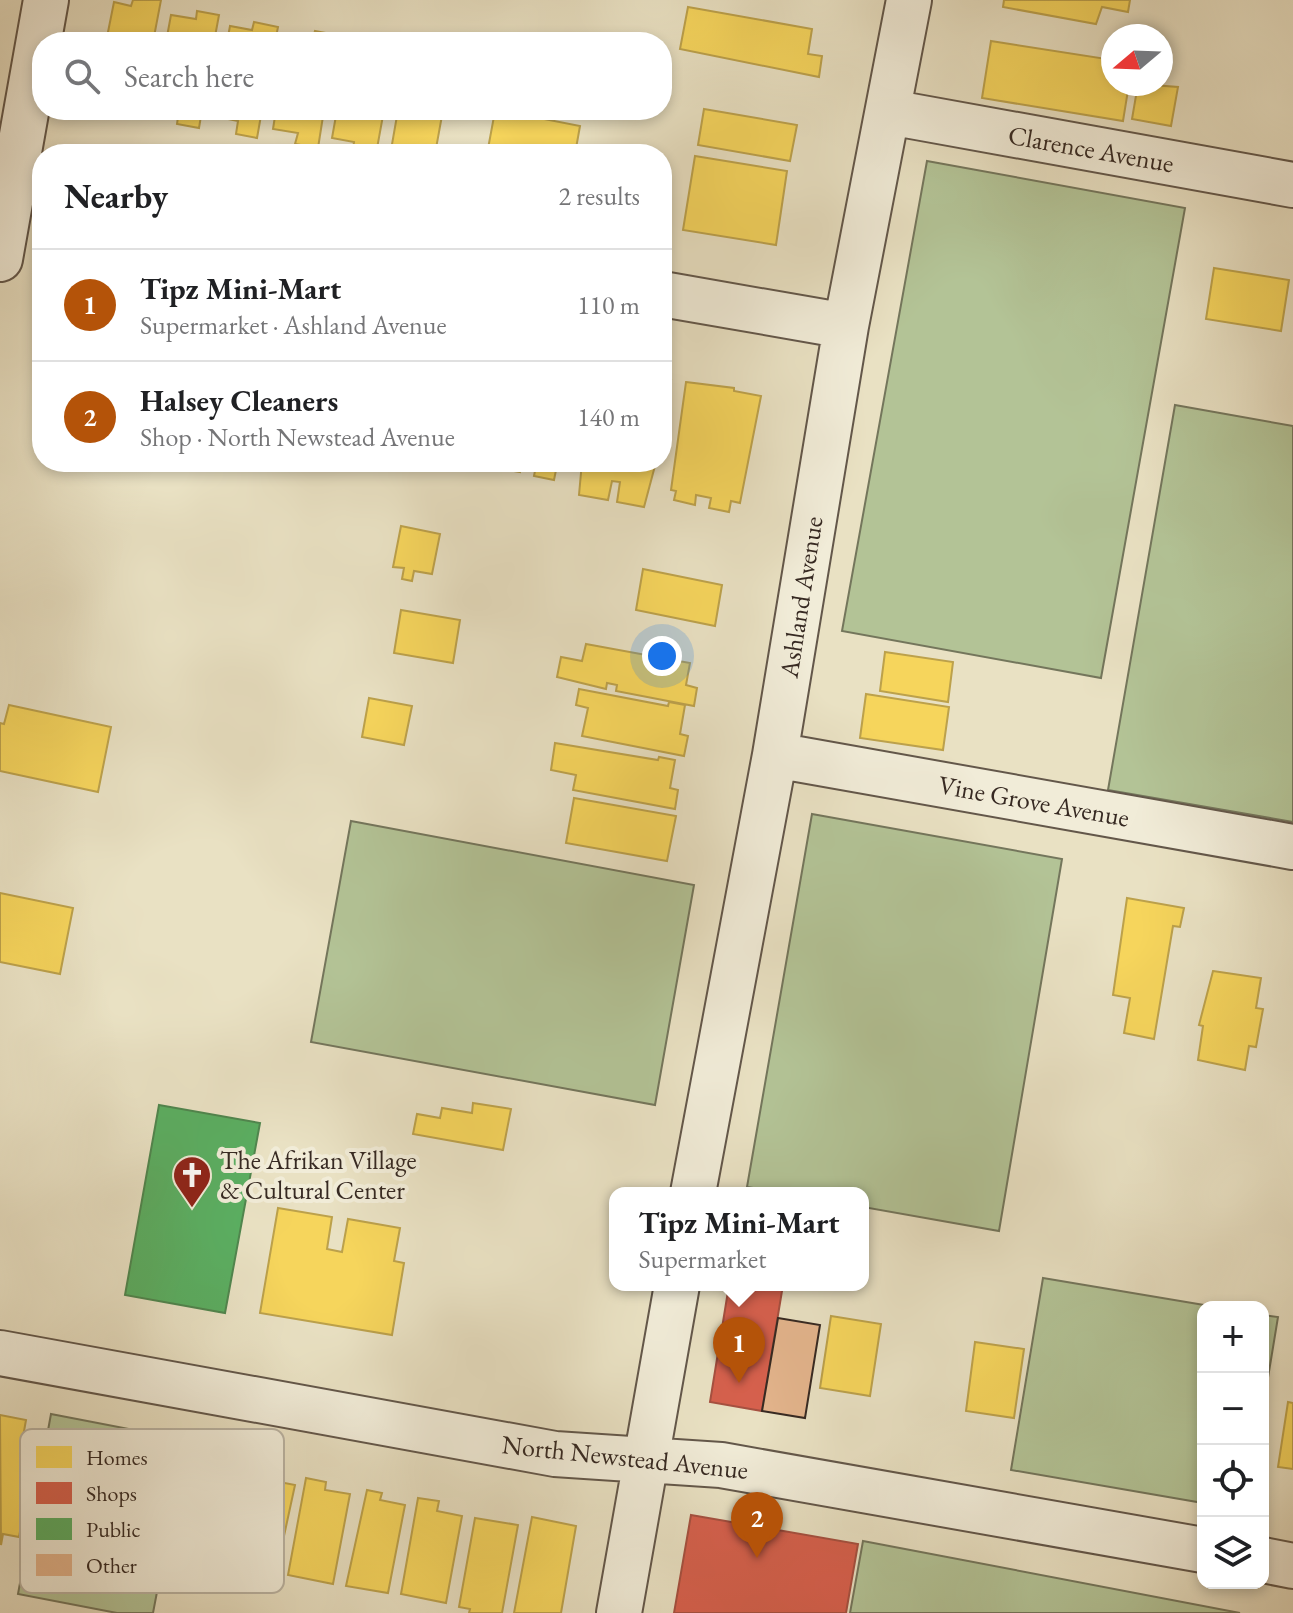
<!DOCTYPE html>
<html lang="en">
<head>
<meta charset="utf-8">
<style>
	body { margin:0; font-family:"EB Garamond",serif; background:#f6f6f6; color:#202124 }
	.controls { position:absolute; right:24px; bottom:24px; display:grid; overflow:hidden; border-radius:16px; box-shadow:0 4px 12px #0003 }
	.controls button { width:72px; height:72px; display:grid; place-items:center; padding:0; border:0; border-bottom:2px solid #e0e0e0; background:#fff; color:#202124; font:40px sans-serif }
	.compass { position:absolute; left:1101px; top:24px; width:72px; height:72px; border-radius:50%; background:#fff; box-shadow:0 4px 12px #0003; rotate:251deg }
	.you { position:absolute; left:662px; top:656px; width:28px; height:28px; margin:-20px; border:6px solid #fff; border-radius:50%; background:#1a73e8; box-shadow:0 0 0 12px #1a73e833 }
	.badge { display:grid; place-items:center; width:52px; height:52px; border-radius:50%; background:#b45309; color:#fff; font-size:26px; font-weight:700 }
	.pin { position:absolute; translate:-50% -66px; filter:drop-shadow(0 2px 4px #0008) }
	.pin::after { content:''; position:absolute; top:42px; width:28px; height:24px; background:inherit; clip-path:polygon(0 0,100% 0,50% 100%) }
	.popup { position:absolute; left:609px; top:1187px; width:260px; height:104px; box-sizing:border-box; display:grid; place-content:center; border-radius:16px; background:#fff; filter:drop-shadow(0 2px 6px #0005); font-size:26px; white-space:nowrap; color:#757577 }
	.popup b { font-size:30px; color:#202124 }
	.popup::after { content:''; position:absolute; left:50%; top:100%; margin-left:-16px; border:16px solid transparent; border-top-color:#fff }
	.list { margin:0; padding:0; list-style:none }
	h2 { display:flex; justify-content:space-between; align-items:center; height:104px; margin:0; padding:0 32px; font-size:34px }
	h2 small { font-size:26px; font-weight:400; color:#757577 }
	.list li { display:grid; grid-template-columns:52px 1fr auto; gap:24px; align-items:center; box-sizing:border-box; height:112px; padding:0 32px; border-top:2px solid #e0e0e0 }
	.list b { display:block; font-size:30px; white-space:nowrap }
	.list p { margin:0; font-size:26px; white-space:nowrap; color:#757577 }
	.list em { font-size:26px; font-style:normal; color:#757577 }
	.icon { flex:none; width:44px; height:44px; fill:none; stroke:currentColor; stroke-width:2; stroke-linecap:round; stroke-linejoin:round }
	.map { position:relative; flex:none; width:1293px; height:1613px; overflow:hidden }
	.search { position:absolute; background:#fff; box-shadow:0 4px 12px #0003; left:32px; top:32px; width:640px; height:88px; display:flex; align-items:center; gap:20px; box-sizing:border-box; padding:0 28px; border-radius:32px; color:#757577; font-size:30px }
	.panel { position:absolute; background:#fff; box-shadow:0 4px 12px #0003; left:32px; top:144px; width:640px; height:328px; border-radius:32px }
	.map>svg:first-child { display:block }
	.green { fill:#b3c396; stroke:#74765c; stroke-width:2 }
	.homes { fill:#f6d55c; stroke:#bca14b; stroke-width:2 }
	.shops { fill:#d6604d; stroke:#a65040; stroke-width:2 }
	.public { fill:#5aae61; stroke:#4f864e; stroke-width:2 }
	.building { fill:#e3b48c; stroke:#362922; stroke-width:2 }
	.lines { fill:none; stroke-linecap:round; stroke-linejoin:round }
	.minor-casing { stroke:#63574a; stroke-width:48 }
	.minor { stroke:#f1ecd8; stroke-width:44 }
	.labels { text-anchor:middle; stroke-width:8; stroke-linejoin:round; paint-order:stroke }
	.street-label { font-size:26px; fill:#362922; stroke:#f1ecd8 }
	.poi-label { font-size:26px; fill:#362922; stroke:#f1ecd8; text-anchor:start }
	.key { fill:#f1ecd8; stroke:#b9b2a1; stroke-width:2 }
	.key-label { font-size:22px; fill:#362922 }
</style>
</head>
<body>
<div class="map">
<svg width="1293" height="1613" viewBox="0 0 1293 1613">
	<rect width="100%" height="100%" fill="#e9e1c3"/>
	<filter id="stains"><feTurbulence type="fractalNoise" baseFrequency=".0025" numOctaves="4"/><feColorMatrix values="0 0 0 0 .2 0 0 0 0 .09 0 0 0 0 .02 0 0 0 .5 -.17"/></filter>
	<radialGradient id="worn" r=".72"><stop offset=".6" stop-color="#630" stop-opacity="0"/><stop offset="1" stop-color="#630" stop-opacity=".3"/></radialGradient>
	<path class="green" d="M927 161 1185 208 1101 678 842 631Z
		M1175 405 1293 426V822L1108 790Z
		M812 814 1062 859 999 1231 863 1207V1193H783L747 1187Z
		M351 821 694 885 655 1105 311 1042Z
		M1043 1278 1216 1307H1203V1503L1011 1470Z
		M1263 1315 1278 1317 1263 1408Z
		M51 1414 186 1440 153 1613H117L18 1594Z
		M863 1541 1240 1613H850Z"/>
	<path class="homes" d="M133 0H161L153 42H106L114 2 131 6Z
		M1004 0H1130L1128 12 1102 7 1096 24 1003 7Z
		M688 7 812 29 808 54 822 56 819 77 680 49Z
		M197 11 219 15 214 42H166L171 15 196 19Z
		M254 22 278 27 275 42H227L230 26 252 30Z
		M315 31 337 35 336 42H288L289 36 312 41Z
		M991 41 1113 60V84H1129L1123 121 982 98Z
		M1138 84 1178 87 1171 126 1132 119Z
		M704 109 797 125 790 161 698 145Z
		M179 110H202L199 128 177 124Z
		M214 110H262L257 138 236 134 238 121 213 116Z
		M276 110H324L318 148 295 144 298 133 273 129Z
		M337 110H384L376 154H352L354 142 332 138Z
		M398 110H443L435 154 391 150Z
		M499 110H546L544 119 580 126 575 154H487L495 111Z
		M695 156 787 171 776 245 683 230Z
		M1214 268 1289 280 1281 331 1206 319Z
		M662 378 671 380 662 429Z
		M686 382 734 388V391L761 396 740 503 731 501 729 512 709 508 711 498 696 495 695 505 674 500 676 491 671 490Z
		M502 462H567L566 471 556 470 554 480 534 476 536 466 522 463 520 472 501 469Z
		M582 462H656L644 507 617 502 620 482 612 481 608 500 579 495Z
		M401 526 440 534 432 574 414 571 412 581 402 579 404 568 393 567Z
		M643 569 722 585 715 626 636 610Z
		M401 610 460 620 453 663 394 653Z
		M586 644 690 663 686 685 697 688 694 706 616 691 617 685 607 683 606 689 557 677 561 657 582 661Z
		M885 652 953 662 948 702 880 691Z
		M579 689 668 706 669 702 685 705 680 734 688 736 684 756 582 736 588 708 576 705Z
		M866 694 949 707 943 750 860 738Z
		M369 698 412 706 404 745 362 737Z
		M9 705 111 727 98 792 0 771V723L4 724Z
		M555 743 658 760 659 757 675 760 670 788 678 790 675 809 573 790 576 775 551 770Z
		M574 798 676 816 667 861 566 843Z
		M0 893 73 908 60 974 0 962Z
		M1127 898 1184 908 1180 927 1173 926 1154 1039 1124 1033 1130 998 1113 995Z
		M1213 971 1261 978 1256 1008 1263 1009 1256 1047 1249 1046 1245 1070 1198 1060 1203 1026 1199 1025Z
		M473 1103 511 1109 503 1150 413 1134 417 1114 440 1118 442 1108 472 1113Z
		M278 1208 332 1217 327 1249 342 1252 348 1219 400 1228 394 1261 404 1263 392 1335 260 1313Z
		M831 1316 881 1324 870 1396 820 1388Z
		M975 1342 1024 1349 1014 1418 966 1411Z
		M1288 1402 1293 1403V1469L1278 1467Z
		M0 1415 26 1420 23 1437 37 1440 19 1537 3 1534 1 1545Z
		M191 1475 235 1484 220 1562 177 1553Z
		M249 1476 295 1485 276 1573 230 1564Z
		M306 1478 326 1482 325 1490 350 1494 333 1584 288 1575Z
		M367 1490 382 1493 380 1500 405 1505 388 1593 346 1586Z
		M418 1498 439 1501 437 1511 462 1516 446 1603 401 1594Z
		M532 1517 576 1526 561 1613H514Z
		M475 1518 518 1525 502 1613H469L470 1609 459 1607Z"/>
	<path class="shops" d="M729 1285H783L762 1411 710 1402Z
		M691 1515 858 1544 846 1613H674Z"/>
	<path class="public" d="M159 1105 260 1123 225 1313 125 1295Z"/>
	<path class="building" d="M778 1318 820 1325 805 1418 762 1411Z"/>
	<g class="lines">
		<g class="minor-casing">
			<path id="minor" d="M889 112 1293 185
				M0 259 46 0
				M662 294 846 326
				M775 755 1293 847
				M693 1193 775 755 846 326 909 0
				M0 1353 555 1454 721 1465 1203 1550
				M1263 1560 1293 1566
				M619 1613 677 1285"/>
		</g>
		<use href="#minor" class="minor"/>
	</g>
	<defs>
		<g id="church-pin" transform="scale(2)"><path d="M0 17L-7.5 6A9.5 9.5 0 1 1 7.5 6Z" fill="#8f2418" stroke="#f1ecd8"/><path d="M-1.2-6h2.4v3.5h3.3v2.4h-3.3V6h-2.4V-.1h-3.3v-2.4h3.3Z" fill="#fff"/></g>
	</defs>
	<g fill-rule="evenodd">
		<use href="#church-pin" x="192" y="1175"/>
	</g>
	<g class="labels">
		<g class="street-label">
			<text transform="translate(1091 149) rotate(10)" y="9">Clarence Avenue</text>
			<text transform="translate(801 597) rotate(-81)" y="9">Ashland Avenue</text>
			<text transform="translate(1034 801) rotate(10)" y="9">Vine Grove Avenue</text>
			<text transform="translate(625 1457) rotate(6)" y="9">North Newstead Avenue</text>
		</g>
		<g class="poi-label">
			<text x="220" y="1169">The Afrikan Village<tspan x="220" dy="30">&amp; Cultural Center</tspan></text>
		</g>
	</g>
	<rect x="20" y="1429" width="264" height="164" rx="12" class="key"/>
	<rect x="36" y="1446" width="36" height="22" fill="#f6d55c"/>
	<rect x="36" y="1482" width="36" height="22" fill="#d6604d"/>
	<rect x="36" y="1518" width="36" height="22" fill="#5aae61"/>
	<rect x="36" y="1554" width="36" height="22" fill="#e3b48c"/>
	<g class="key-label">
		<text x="86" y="1465">Homes</text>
		<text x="86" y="1501">Shops</text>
		<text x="86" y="1537">Public</text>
		<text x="86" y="1573">Other</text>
	</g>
	<rect width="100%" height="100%" filter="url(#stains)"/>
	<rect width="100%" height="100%" fill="url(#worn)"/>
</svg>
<div class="controls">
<button>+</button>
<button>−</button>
<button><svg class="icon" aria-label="locate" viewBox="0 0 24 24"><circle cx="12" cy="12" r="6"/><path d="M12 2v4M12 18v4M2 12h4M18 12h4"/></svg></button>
<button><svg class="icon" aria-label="layers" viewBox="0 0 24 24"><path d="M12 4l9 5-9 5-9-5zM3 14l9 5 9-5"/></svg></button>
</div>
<svg class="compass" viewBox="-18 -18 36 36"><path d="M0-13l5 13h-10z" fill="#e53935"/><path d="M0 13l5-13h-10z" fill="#757577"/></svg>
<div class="you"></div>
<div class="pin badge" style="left:739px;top:1383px">1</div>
<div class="popup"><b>Tipz Mini-Mart</b>Supermarket</div>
<div class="pin badge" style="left:757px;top:1558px">2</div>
<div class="search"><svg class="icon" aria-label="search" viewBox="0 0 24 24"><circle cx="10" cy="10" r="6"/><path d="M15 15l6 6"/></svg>Search here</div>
<section class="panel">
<h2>Nearby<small>2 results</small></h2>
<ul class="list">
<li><span class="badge">1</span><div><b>Tipz Mini-Mart</b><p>Supermarket · Ashland Avenue</p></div><em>110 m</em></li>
<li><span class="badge">2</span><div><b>Halsey Cleaners</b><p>Shop · North Newstead Avenue</p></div><em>140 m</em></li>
</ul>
</section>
</div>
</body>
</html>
